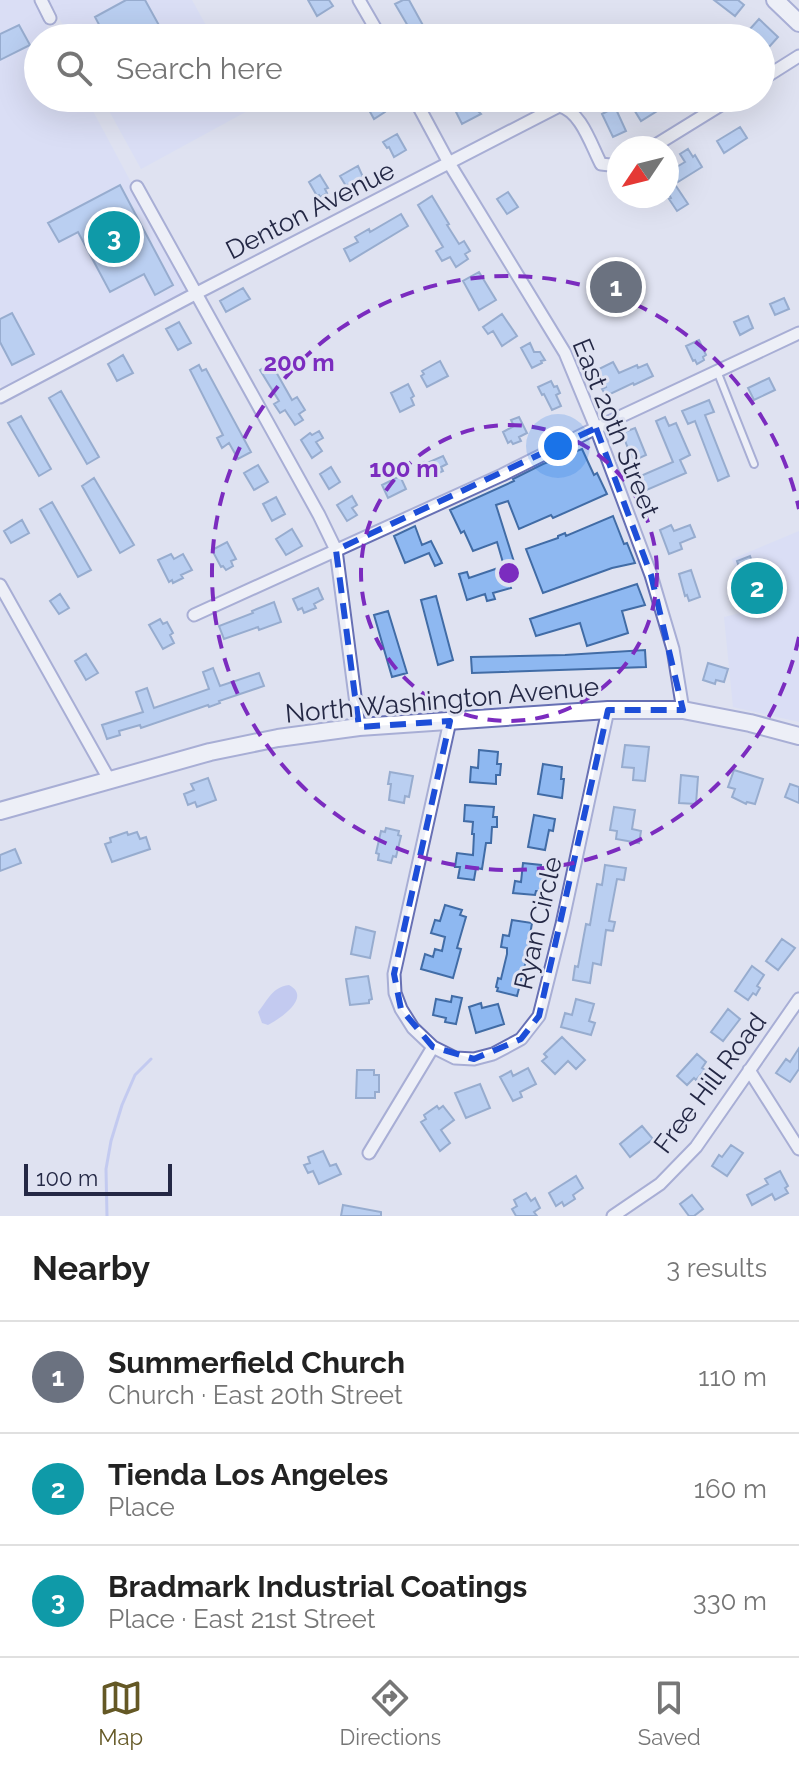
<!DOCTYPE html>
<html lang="en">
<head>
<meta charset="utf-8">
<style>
	body { margin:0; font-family:Raleway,sans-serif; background:#f2f2f2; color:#222 }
	.compass { position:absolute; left:607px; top:136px; width:72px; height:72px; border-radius:50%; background:#fff; box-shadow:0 8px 32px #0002; rotate:235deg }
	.scale { position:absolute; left:24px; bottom:20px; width:148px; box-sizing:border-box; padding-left:8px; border:4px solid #242845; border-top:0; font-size:22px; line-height:28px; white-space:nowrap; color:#242845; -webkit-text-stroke:6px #dfe2f1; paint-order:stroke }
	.you { position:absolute; left:558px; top:446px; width:28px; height:28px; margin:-20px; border:6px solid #fff; border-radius:50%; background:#1a73e8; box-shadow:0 0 0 12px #1a73e833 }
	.badge { display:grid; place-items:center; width:52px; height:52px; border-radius:50%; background:#645825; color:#fff; font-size:26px; font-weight:700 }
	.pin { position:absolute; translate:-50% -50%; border:4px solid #fff; box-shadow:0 2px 8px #0006 }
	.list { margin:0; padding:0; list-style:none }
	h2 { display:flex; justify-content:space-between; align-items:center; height:104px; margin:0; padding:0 32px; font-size:34px }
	h2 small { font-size:26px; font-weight:400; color:#767676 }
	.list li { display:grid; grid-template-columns:52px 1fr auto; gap:24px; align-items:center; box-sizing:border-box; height:112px; padding:0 32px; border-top:2px solid #e0e0e0 }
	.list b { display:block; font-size:30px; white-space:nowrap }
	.list p { margin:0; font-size:26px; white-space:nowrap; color:#767676 }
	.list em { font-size:26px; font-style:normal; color:#767676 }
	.icon { flex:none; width:44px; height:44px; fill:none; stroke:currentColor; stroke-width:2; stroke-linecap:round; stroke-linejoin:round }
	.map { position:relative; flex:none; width:799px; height:1216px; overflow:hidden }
	.search { position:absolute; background:#fff; box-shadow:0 8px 32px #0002; left:24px; right:24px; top:24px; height:88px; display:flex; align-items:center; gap:20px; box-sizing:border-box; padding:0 28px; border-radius:44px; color:#767676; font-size:30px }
	.sheet { height:440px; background:#fff }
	nav { display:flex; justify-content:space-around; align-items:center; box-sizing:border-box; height:112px; border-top:2px solid #e0e0e0; background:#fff; font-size:22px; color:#767676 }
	nav a { display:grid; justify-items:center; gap:4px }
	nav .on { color:#645825 }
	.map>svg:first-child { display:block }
	.built { fill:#d4dafb }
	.water { fill:#a3aeef }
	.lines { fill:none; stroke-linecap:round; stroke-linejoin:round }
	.stream { stroke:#a3aeef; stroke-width:3 }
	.building { fill:#8eb8f1; stroke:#416ca6; stroke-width:2 }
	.lane-casing { stroke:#6770b4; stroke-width:10 }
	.street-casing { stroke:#6770b4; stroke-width:15 }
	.secondary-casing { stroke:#6770b4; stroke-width:20 }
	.lane { stroke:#fff; stroke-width:6 }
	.street { stroke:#fff; stroke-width:11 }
	.secondary { stroke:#fff; stroke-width:16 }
	.marked { fill:none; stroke:#1d4ed8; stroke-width:6; stroke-dasharray:16 10; stroke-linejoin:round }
	.ring { fill:none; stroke:#7b2cbf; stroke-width:4; stroke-dasharray:14 10 }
	.labels { text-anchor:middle; stroke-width:6; stroke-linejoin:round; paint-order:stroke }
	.street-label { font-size:26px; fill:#242845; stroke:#dfe2f1 }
	.centre { fill:#7b2cbf; stroke:#dfe2f1; stroke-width:4 }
	.ring-label { font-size:24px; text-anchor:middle; font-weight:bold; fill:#7b2cbf; stroke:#dfe2f1; stroke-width:6; stroke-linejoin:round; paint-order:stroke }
</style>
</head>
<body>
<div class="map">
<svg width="799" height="1216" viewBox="0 0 799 1216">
	<rect width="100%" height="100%" fill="#dfe2f1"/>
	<path class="built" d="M0 0H33L54 38H38V98H86L188 289 187 293 3 390 0 384Z
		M49 0H192L213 38H70Z
		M102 98H245L251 109 141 169Z
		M799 531V722L733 707 724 617 749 611 732 559Z"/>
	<path class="water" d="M289 985C312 997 281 1018 268 1025L262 1023 258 1012C268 1000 272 987 289 985Z"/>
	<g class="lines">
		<path class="stream" d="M107 1216 106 1169 111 1141 122 1105 135 1075 151 1059"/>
	</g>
	<path class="building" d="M126 0H145L166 38H106L95 17Z
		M308 0H329L333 6 317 16Z
		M403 0H409L430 38H415L395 4Z
		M714 0H738L744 5 735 16Z
		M759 19 778 37 769 47 750 29Z
		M19 25 30 45 0 60V34Z
		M370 98H377L385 112 374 119 364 101Z
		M482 98H503L478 111 481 114 462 124 456 112Z
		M649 98H678L641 121 633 108Z
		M615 107 626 131 613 137 602 114Z
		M740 127 747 138 724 153 717 141Z
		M397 134 406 150 394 157 389 147 387 148 383 142Z
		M688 149 693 157 695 155 702 167 678 182 670 171 685 162 680 154Z
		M358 166 363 177 346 186 340 176Z
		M320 175 328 188 325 189 327 193 320 197 319 195 317 196 309 182Z
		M674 183 688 204 677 211 669 199 671 198 667 191V188Z
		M120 185 173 285 155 295 144 274 110 292 78 232 59 242 48 223Z
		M508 192 518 207 507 214 497 199Z
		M432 196 449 224 447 225 459 244 464 241 470 251 465 254 468 259 456 267 450 257 442 261 436 251 443 247 418 205Z
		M401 214 408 226 350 261 344 249 358 242 355 237 369 229 370 232Z
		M627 266 639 285 606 307 594 289Z
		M479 272 496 300 479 310 463 281Z
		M243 288 250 299 226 312 220 301Z
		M784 298 789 309 775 315 770 304Z
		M12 313 34 354 12 365 0 342V319Z
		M502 314 517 336 502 346 493 331 488 334 483 327Z
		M748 316 753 328 740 335 734 322Z
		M179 322 191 343 178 350 166 329Z
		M699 340 706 355 703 357 704 360 697 364 695 360 693 361 686 346Z
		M530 343 534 352H540L545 360 541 361 542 363 532 368 521 348Z
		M123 355 133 373 117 381 108 364Z
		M440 361 448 376 427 387 421 376 424 374 422 371Z
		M613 362 619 373 637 365 638 368 647 364 653 376 634 385 633 383 606 396 602 389 606 387 597 370Z
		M271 363 292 400 297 397 305 410 299 414 303 420 295 425 285 410 280 413 274 404 279 401 260 370Z
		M199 365 202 371 206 369 251 452 238 459 229 443 222 448 217 438 223 435 190 370Z
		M769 378 775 390 754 400 748 388Z
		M551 381 554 387 557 386 560 393 556 395 561 406 552 410 544 394 542 395 538 387Z
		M408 384 414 396 411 398 414 405 400 412 391 393Z
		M61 391 99 457 87 464 49 398Z
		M709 400 714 412 705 415 729 476 718 481 695 421 688 424 682 411Z
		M21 416 51 469 39 476 8 423Z
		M519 417 527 433 519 437 521 441 513 444 511 441 508 443 503 432 514 426 511 420Z
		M665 417 669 426 676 423 690 455 680 460 686 473 642 492 636 478 673 462 656 421Z
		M635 428 646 455 633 461 622 433Z
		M319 431 323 438 316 442 322 451 312 458 301 440 310 433 312 435Z
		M582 449 594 475 597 473 607 494 553 518 551 515 519 529 508 501 496 505 515 565 505 568 511 588 493 593 495 599 487 601 485 594 467 600 459 574 467 572 469 578 504 566 497 542 473 551 464 531 461 533 450 510 514 481 513 479 543 464Z
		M443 456 447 464 441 467 443 471 430 477 428 473 421 477 416 466 424 462 425 464Z
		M258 465 268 482 254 490 244 473Z
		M331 467 340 482 329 489 320 474Z
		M400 476 406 489 388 498 382 485Z
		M94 478 134 545 120 553 82 486Z
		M352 496 357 505 352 508 357 515 347 521 337 505Z
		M276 497 285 514 272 521 263 504Z
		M52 502 91 570 78 577 40 509Z
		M613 516 624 544 627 543 635 563 612 568 543 593 526 549 558 538V536L565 533 566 536Z
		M22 520 29 533 11 543 4 531Z
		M671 525 674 531 690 525 695 537 680 543 682 549 669 554 660 530Z
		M415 526 422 545 431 541 442 563 435 566 429 553 405 563 394 536Z
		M292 529 302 546 286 555 276 539Z
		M227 542 236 559 231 561 233 566 226 570 223 566 221 567 212 550Z
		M171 554 174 559 183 554 192 570 181 575 183 578 173 583 172 580 169 582 158 560Z
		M750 556 757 575 762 573 771 600 753 607 737 561Z
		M691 570 700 597 689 601 687 595 685 596 679 574Z
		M637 584 645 605 622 611 628 633 587 646 580 623 536 636 530 619Z
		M318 588 323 599 314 604 316 608 304 613 302 608 298 610 293 599Z
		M60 594 69 608 59 614 50 601Z
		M436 596 453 660 438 665 421 600Z
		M274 602 281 622 259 630 258 627 224 639 219 626 253 613 252 611Z
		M388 611 407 673 392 677 374 615Z
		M160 619 163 624 167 622 173 633 170 635 174 643 163 649 149 625Z
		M645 650 646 667 472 673 471 657 565 655Z
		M86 654 98 673 86 680 75 661Z
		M708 663 728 669 724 682 716 680 715 684 703 680Z
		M213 668 220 686 259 673 264 686 219 701 220 703 209 707 208 705 141 728 140 725 119 731 120 735 107 739 102 725 143 712 136 692 147 688 154 708 209 689 203 672Z
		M625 745 649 747 645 781 633 780 634 768 622 767Z
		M479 750 498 752 497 764H501L500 775H496V784L470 782 471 767 478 768Z
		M543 764 562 767 561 779H564L562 798 538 794Z
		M734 770 763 779 755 804 747 802 746 804 732 797 735 789 728 787Z
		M390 772 413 776 409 797 405 796 404 803 389 800 391 784H388Z
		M681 775 698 777 696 804 679 803Z
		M208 778 216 800 197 807 195 802 188 805 184 794 194 790 191 784Z
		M790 784 799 787V803L785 797Z
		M465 805 494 807 493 817H497V827H492L491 843H486L482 869 476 868 474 880 458 878 460 867H455L457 853 473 855 474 834H472L473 822 464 821Z
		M614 807 635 810 632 829 641 831 639 843 616 839 617 831 610 830Z
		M534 815 555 819 553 831 549 830 545 850 528 847Z
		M386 828 399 831 398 835 401 836 396 857 393 856 391 863 378 860 379 854 376 853 381 831 385 832Z
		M127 832 128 835 137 832 140 839 146 837 150 849 112 862 105 844 111 842 110 838Z
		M15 849 21 863 0 871V855Z
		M523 863 541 865 540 874 544 875 542 891H536L535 895 513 893 515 881 521 882Z
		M605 865 626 868 624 880 617 879 609 921 615 922 613 931 606 930 601 965 593 963 590 983 573 980 575 966 578 967 586 924 590 925 597 884 602 885Z
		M445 905 462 910 460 915 466 917 457 948 461 949 453 978 421 969 425 954 433 957 435 949 442 951 445 937 431 933 435 920 440 921Z
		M512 920 532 923 525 965 517 996 497 991 498 988 496 987 498 978 501 979 507 954V948L501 947 503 935 509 936Z
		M356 927 375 932 370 958 351 954Z
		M782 939 795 948 778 970 766 961Z
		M752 966 764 975 757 986 760 988 756 995 753 993 748 1000 735 991Z
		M368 976 372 999 369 1000V1003L350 1005 346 979Z
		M452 996 462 998 456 1024 445 1022 446 1018 433 1015 436 999 451 1002Z
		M576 999 594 1004 589 1021 595 1023 591 1035 561 1027 565 1013 572 1015Z
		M481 1003 482 1008 498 1004 504 1024 476 1033 469 1007Z
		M728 1009 740 1019 723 1041 711 1032Z
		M562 1037 585 1060 576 1069 568 1061 555 1074 542 1061 547 1057 544 1054Z
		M799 1048V1069L790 1082 776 1073 786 1059 790 1062Z
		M697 1054 706 1062 702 1068 705 1070 696 1080 694 1078 687 1085 677 1076Z
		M528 1068 536 1084 520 1092 522 1097 513 1101 500 1077 511 1071 513 1076Z
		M357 1070H374V1075H379V1092H375V1098H356Z
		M480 1084 490 1108 466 1118 455 1093Z
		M437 1106 439 1109 443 1106 454 1120 441 1130 450 1143 440 1151 421 1122 426 1119 424 1115Z
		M642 1126 653 1139 630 1157 620 1144Z
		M731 1145 743 1153 727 1176 712 1166 719 1155 722 1157Z
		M323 1151 330 1166 336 1164 341 1174 319 1184 313 1171 308 1173 304 1165 310 1163 308 1157Z
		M780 1171 788 1186 785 1188 788 1193 775 1200 772 1194 752 1205 747 1195 768 1184 765 1179Z
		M576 1176 583 1188 573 1195 575 1199 564 1206 562 1202 556 1206 549 1193Z
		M526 1193 531 1201 535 1198 540 1208 534 1212 537 1216H516L512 1209 517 1206 514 1200Z
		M692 1195 703 1209 694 1216H689L680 1204Z
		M343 1205 381 1212V1216H341Z"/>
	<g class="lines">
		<g class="lane-casing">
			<path id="lane" d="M717 371 754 464"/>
		</g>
		<g class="street-casing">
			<path id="street" d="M41 0 50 18
				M359 0 381 38
				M761 80 799 56
				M414 98 449 163 565 353 596 428 651 575 673 649 683 710
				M651 148 732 98
				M137 187 319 515 336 550 359 727
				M0 397 195 294 559 106C581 111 591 145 601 164L619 166
				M0 585 110 781
				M194 615 502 475 596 428 799 333
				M450 721 394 974 395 993 401 1009 413 1028 433 1047 455 1058 474 1059 493 1054 521 1039 539 1016 562 924 608 710
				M749 1070 799 1149
				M369 1153 433 1047
				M613 1216 660 1184 696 1147 799 999"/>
		</g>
		<g class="secondary-casing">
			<path id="secondary" d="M775 0 799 23
				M0 811 210 752 278 738 359 727 608 710H683L750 723 799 736"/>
		</g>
		<use href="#lane" class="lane"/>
		<use href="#street" class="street"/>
		<use href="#secondary" class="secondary"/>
	</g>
	<path d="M0 0H799V1216H0ZM596 428 651 575 683 710H608L539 1016 521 1039 474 1059 433 1047 401 1009 394 974 450 721 359 727 336 550Z" fill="#dfe2f1" fill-opacity=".55" fill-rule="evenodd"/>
	<path class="marked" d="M596 428 651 575 683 710H608L539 1016 521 1039 474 1059 433 1047 401 1009 394 974 450 721 359 727 336 550Z"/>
	<g class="ring">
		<circle cx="509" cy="573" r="148"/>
		<path d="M799 637A297 297 0 1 1 799 509"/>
	</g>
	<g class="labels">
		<g class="street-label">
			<text transform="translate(310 210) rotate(-27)" y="9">Denton Avenue</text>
			<text transform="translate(616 428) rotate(68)" y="9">East 20th Street</text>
			<text transform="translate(442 700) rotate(-5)" y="9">North Washington Avenue</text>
			<text transform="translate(538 923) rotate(-77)" y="9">Ryan Circle</text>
			<text transform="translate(710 1083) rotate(-53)" y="9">Free Hill Road</text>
		</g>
	</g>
	<circle cx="509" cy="573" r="12" class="centre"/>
	<g class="ring-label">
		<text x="299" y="371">200 m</text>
		<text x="404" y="477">100 m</text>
	</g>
</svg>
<svg class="compass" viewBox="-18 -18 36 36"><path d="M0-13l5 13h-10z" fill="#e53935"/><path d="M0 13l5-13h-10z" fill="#767676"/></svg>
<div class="scale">100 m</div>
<div class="you"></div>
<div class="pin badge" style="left:616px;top:287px;background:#6b7280">1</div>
<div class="pin badge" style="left:757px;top:588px;background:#0f9aa8">2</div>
<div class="pin badge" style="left:114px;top:237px;background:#0f9aa8">3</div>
<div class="search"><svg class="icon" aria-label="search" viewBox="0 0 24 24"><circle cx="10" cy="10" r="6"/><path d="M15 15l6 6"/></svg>Search here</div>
</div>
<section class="sheet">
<h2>Nearby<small>3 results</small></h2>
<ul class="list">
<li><span class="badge" style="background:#6b7280">1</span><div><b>Summerfield Church</b><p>Church · East 20th Street</p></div><em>110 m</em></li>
<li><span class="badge" style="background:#0f9aa8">2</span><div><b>Tienda Los Angeles</b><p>Place</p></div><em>160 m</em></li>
<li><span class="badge" style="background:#0f9aa8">3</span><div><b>Bradmark Industrial Coatings</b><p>Place · East 21st Street</p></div><em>330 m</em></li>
</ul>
</section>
<nav>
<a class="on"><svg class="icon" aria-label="map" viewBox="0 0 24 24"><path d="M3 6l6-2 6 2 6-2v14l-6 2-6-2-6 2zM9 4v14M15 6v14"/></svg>Map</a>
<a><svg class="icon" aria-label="directions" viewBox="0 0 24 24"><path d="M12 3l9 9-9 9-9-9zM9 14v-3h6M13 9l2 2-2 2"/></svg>Directions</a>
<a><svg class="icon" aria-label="saved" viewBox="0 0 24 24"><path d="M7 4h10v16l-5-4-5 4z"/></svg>Saved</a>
</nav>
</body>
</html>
